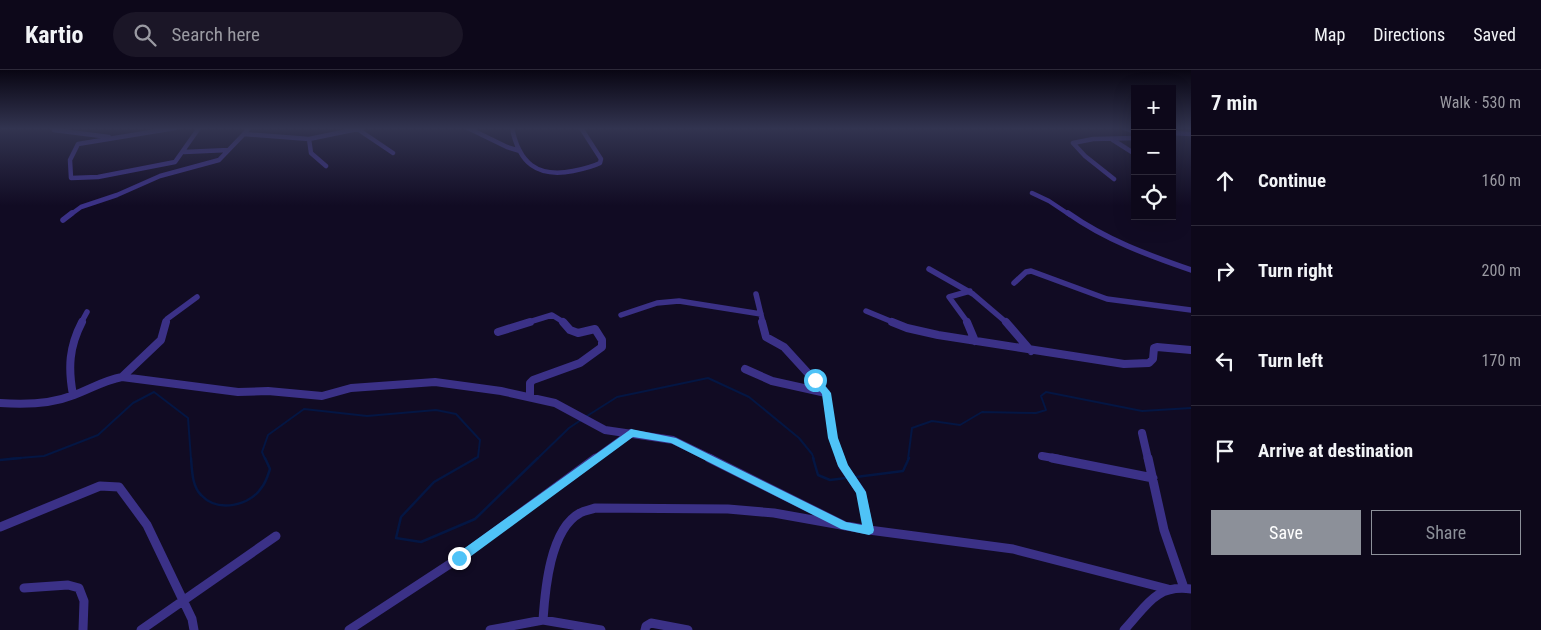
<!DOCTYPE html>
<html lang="en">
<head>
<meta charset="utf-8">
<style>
	body { margin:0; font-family:"Roboto Condensed",sans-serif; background:#1b1627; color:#f1f3f6 }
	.controls { position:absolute; right:15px; top:15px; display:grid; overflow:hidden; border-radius:0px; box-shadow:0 5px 20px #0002 }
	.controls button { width:45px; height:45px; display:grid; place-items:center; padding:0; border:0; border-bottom:1px solid #2d2939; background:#0d081a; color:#f1f3f6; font:25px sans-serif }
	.stop { position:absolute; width:15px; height:15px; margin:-11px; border:4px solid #4fc3f7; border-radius:50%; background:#fff }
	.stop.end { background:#4fc3f7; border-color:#fff; box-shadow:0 1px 5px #0008 }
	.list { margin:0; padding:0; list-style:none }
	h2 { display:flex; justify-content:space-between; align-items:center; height:65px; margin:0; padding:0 20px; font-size:21px }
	h2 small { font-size:16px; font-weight:400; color:#9a9aa2 }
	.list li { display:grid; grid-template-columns:32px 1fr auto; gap:15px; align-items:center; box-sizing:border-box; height:90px; padding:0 20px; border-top:1px solid #2d2939 }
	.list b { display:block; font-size:19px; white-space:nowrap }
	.list em { font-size:16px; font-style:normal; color:#9a9aa2 }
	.actions { display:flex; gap:10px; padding:15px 20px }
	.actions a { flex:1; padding:11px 0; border:1px solid #8c9099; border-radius:0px; text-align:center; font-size:18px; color:#8c9099 }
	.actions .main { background:#8c9099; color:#fff }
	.icon { flex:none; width:28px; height:28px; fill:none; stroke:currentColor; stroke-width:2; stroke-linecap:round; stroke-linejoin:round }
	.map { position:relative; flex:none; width:1191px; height:560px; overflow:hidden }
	header { display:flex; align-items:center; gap:30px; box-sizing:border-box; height:70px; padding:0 25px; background:#0d081a; border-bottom:1px solid #2d2939 }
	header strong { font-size:24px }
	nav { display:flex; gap:28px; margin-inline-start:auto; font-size:18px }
	.search { width:350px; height:45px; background:#1b1627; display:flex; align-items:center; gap:12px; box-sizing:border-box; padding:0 18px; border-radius:28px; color:#9a9aa2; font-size:19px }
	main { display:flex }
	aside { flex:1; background:#0d081a }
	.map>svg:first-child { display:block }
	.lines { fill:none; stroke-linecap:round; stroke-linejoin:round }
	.stream-far1 { stroke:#041643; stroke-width:2 }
	.stream { stroke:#041643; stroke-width:2.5 }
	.street-far3 { stroke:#3b3187; stroke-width:4.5 }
	.street-far2 { stroke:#3b3187; stroke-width:5.5 }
	.street-far1 { stroke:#3b3187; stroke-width:8 }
	.street { stroke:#3b3187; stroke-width:9 }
	.route { fill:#4fc3f7 }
</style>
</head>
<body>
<header>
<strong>Kartio</strong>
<div class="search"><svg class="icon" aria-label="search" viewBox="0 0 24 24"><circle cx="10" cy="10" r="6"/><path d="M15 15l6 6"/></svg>Search here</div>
<nav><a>Map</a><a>Directions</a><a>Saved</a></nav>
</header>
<main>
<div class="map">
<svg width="1191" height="560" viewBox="0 0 1191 560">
	<rect width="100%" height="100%" fill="#110b23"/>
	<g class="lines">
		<path class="stream-far1" d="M587 346 617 327 708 308 749 327 799 368 812 384 814 389
			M7 389 44 386 98 365 133 333 154 322 188 348 191 389
			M265 389 262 382 268 365 304 339 367 346 436 340 456 344 480 370 478 387 474 389
			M537 389 569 358 581 350
			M908 389 912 358 932 351 960 355 982 342 1036 343 1046 340 1041 326 1046 322 1142 341 1191 338"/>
		<path class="stream" d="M191 388C192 400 192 416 201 425 218 443 250 436 262 417 266 412 268 405 270 399L265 388
			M476 388 434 412 401 447 396 468 421 472 475 449 538 388
			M813 388 818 405 830 410 846 408
			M0 390 21 388
			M856 407 903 401 909 388"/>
		<path class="street-far3" d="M175 58 78 74 70 90 71 108 98 107 175 92 199 58
			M249 58 244 64 309 69 362 58
			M356 58 393 83
			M468 58 507 77 520 81
			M512 58C519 93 537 108 573 101 583 99 592 97 600 93L601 89 581 58
			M1124 58 1135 62
			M54 60 109 67
			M1172 63 1191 64
			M309 69 311 83 326 96
			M1113 70 1135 84
			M184 82 228 80
			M1114 109 1085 86 1073 73 1093 69 1135 68
			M1032 123 1049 131 1070 145
			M70 145 81 137 117 125 160 106 219 90 244 64"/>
		<path class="street-far2" d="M1068 143C1106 170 1148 185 1191 200
			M63 150 72 143
			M929 199 973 224 1007 253
			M1014 213 1026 202 1031 201 1107 229 1191 240
			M756 224 763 253
			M866 241 895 253
			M621 245 657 233 679 231 761 244
			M81 253 87 242
			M166 253 167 249 197 227
			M526 253 552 245 565 253
			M968 253 949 227 970 221"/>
		<path class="street-far1" d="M762 252 766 267 784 277 826 323 833 368 841 389
			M892 252 907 258 938 265 1124 294 1149 293 1153 289 1154 278 1157 277 1191 280
			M967 252 975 271
			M1006 252 1031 281
			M498 262 530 252
			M745 299 772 311 826 323
			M122 307 161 270 166 252
			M73 325C68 298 69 277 82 252
			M530 326V313L533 310 580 293 602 277V270L595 259 578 263 570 260 563 252
			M0 333C25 335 51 334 74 325 90 319 105 310 122 307L238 322 268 321 322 326 351 318 435 312 501 321 555 333 605 360 673 370 712 389
			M1142 363 1148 389
			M1042 386 1059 389
			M595 389 631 363"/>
		<path class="street" d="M709 388 845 456
			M840 388 843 396 861 422 869 460
			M1052 388 1153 408
			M1148 388 1164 460 1184 518
			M0 457 100 416 119 417 147 455 192 549 194 560
			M24 518 68 515 79 518 84 531 83 560
			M543 550C545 520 550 459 580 443 585 440 590 440 595 438L728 439 774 443 869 460 1013 479 1168 519
			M141 560 276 466
			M349 560 459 488 596 388
			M490 560 543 550 601 560
			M645 560 646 556 651 553 688 560
			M1124 560C1146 537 1155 514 1191 519"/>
	</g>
	<linearGradient id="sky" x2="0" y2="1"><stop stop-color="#090613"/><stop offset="0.43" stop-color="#323450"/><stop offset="1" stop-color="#323450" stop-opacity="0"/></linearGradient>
	<rect width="1191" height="136" fill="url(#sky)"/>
	<path class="route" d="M812 307H818L831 323 838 368 848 395 866 422 874 460 873 463 869 465 841 459 671 373 633 367 463 492H455L453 488 455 485 631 359 676 368 846 452 862 455 856 423 838 396 828 368 822 324 811 310Z"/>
</svg>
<div class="controls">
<button>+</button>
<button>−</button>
<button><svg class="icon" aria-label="locate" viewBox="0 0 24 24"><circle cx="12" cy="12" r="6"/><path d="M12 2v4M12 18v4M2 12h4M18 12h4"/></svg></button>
</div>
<div class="stop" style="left:815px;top:310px"></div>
<div class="stop end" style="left:459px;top:488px"></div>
</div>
<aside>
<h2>7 min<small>Walk · 530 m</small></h2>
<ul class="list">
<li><svg class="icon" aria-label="ahead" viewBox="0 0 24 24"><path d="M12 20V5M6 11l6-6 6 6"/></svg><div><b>Continue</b></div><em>160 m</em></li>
<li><svg class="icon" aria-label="right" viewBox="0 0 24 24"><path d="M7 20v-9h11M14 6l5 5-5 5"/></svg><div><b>Turn right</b></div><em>200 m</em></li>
<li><svg class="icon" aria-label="left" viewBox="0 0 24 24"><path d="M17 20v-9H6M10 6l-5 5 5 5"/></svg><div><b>Turn left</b></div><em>170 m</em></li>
<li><svg class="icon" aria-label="arrive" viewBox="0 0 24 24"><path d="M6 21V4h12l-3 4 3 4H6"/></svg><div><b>Arrive at destination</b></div></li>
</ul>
<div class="actions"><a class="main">Save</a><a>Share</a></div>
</aside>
</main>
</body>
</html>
